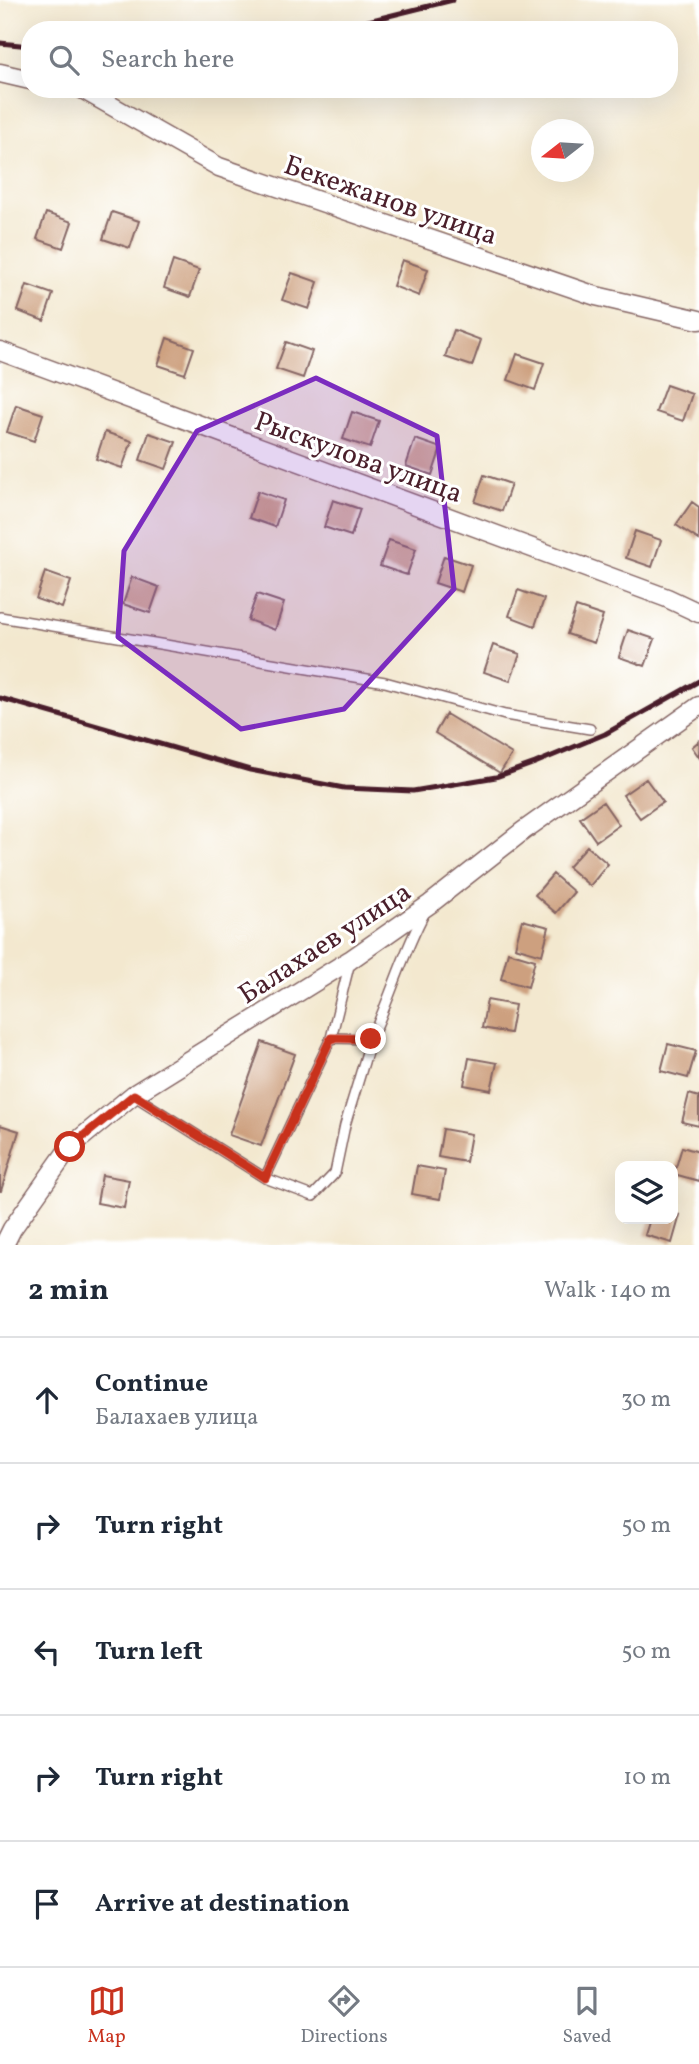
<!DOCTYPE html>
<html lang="en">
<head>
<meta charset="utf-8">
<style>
	body { margin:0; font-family:Vollkorn,serif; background:#f2f2f3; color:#1f2937 }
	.controls { position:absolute; right:21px; bottom:21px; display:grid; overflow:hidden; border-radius:14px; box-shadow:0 7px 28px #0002 }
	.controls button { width:63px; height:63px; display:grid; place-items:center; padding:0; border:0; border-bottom:2px solid #e0e1e3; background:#fff; color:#1f2937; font:35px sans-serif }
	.compass { position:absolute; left:531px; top:119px; width:63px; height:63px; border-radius:50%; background:#fff; box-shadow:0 7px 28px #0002; rotate:253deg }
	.stop { position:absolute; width:21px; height:21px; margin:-16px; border:5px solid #c8321e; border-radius:50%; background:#fff }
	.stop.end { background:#c8321e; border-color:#fff; box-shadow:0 2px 7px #0008 }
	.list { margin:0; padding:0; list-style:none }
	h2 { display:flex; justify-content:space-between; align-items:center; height:91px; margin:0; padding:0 28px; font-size:30px }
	h2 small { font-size:23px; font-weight:400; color:#747a83 }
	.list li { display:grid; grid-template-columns:46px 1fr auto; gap:21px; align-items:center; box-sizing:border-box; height:126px; padding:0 28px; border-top:2px solid #e0e1e3 }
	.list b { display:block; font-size:26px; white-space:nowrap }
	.list p { margin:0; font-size:23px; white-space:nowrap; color:#747a83 }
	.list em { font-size:23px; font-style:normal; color:#747a83 }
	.icon { flex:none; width:38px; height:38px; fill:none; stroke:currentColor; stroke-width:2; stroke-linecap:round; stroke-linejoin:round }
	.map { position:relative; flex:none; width:699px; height:1245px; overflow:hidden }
	.search { position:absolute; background:#fff; box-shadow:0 7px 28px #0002; left:21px; right:21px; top:21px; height:77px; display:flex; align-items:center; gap:18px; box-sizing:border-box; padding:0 24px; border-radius:28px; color:#747a83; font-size:26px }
	.sheet { height:721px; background:#fff }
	nav { display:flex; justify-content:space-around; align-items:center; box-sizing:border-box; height:98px; border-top:2px solid #e0e1e3; background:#fff; font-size:19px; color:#747a83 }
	nav a { display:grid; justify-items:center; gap:4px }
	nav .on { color:#c8321e }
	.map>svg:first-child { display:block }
	.building { fill:#cda07f }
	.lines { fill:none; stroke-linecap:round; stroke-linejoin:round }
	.service-casing { stroke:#856564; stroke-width:12 }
	.minor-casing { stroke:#856564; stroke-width:21 }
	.service { stroke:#fff; stroke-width:9 }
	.minor { stroke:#fff; stroke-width:18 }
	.rail { stroke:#4a1f2b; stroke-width:5 }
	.route { stroke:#c8321e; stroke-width:9 }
	.marked { fill:#7b2cbf; fill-opacity:0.2; stroke:#7b2cbf; stroke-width:5; stroke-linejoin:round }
	.labels { text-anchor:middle; stroke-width:6; stroke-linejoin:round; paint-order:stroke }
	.street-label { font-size:28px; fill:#4a1f2b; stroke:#fff }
</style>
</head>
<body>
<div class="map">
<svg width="699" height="1245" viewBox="0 0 699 1245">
	<rect width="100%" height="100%" fill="#fff"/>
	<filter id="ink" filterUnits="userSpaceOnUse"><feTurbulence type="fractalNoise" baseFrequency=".0143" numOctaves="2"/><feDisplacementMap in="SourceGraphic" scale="14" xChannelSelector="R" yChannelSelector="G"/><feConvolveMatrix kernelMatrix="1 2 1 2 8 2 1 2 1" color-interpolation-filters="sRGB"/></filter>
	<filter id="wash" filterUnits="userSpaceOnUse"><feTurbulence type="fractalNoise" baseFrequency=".00686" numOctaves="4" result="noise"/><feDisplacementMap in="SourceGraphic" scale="28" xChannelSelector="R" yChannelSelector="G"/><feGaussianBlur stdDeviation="1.57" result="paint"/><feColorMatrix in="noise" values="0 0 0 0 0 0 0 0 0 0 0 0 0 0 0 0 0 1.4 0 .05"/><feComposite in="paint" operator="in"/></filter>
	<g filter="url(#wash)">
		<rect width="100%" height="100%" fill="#f3e8cf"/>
		<g id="blocks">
			<path class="building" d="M112 212 139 221 130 248 103 239Z
				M46 213 72 222 63 248 37 239Z
				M402 260 428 269 419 296 393 286Z
				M173 261 199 270 190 297 164 288Z
				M292 273 318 282 309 309 282 300Z
				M27 285 53 294 44 321 18 311Z
				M454 330 481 340 472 366 445 357Z
				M167 338 194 348 185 374 158 365Z
				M286 342 312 351 303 378 276 369Z
				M517 354 544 363 535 390 508 380Z
				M666 385 692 394 683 421 656 412Z
				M16 405 43 414 34 441 7 432Z
				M352 412 379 421 370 448 343 439Z
				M105 432 132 441 122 468 96 459Z
				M149 433 176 442 166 469 140 460Z
				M415 439 441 448 432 475 406 466Z
				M484 475 511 484 502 511 475 502Z
				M258 491 284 500 275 527 249 518Z
				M333 500 360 509 351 536 324 527Z
				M692 502 699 507V540L676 525Z
				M635 531 661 540 652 567 626 558Z
				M389 540 416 549 407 575 380 566Z
				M444 556 471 565 462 592 435 583Z
				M45 572 71 581 62 608 36 599Z
				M132 577 159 587 150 613 123 604Z
				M518 590 544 599 535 626 509 616Z
				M257 594 284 603 275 630 248 620Z
				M576 607 603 616 594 643 567 634Z
				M628 630 655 639 645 666 619 657Z
				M493 645 520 654 510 681 484 672Z
				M446 714 512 754 500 773 435 733Z
				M699 741V757L692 747Z
				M646 779 663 802 640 818 623 795Z
				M603 802 619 825 596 841 580 818Z
				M587 846 608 864 590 886 568 867Z
				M553 874 574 892 556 913 535 895Z
				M522 920 549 927 542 955 515 947Z
				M508 952 535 960 528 987 501 979Z
				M487 1000 515 1005 510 1033 482 1028Z
				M262 1042 295 1054 261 1146 229 1135Z
				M668 1044 696 1051 688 1078 661 1071Z
				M469 1058 497 1063 491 1090 464 1085Z
				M689 1094 699 1097V1126L682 1122Z
				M0 1125 19 1131 1 1191H0Z
				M443 1129 471 1134 466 1162 438 1157Z
				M682 1147 699 1152V1181L674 1174Z
				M417 1166 445 1171 440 1199 412 1194Z
				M102 1175 129 1180 124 1208 97 1203Z
				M673 1213 680 1215 672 1243 645 1235 650 1219H673Z"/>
		</g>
	</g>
	<g filter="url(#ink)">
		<use href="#blocks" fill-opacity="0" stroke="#856564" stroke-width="2"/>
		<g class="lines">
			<g class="service-casing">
				<path id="service" d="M0 617 385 682 505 715 590 729
					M371 1039C391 997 403 952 425 912
					M133 1095 265 1178 313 1196 335 1173 345 1125 371 1039 331 1038 350 962
					M265 1178 331 1038"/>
			</g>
			<g class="minor-casing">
				<path id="minor" d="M0 73 30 80
					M82 89 219 167 596 296 699 320
					M0 351 667 598 699 613
					M4 1245 12 1229 70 1147 133 1095 350 960 430 904 523 831 699 706"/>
			</g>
			<use href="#service" class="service"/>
			<use href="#minor" class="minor"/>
			<path class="rail" d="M332 30 453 0
				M0 43 30 46
				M0 698 250 770 344 788 413 791 496 777 535 763 605 734 699 681"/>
		</g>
	</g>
	<g class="lines" filter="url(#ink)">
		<path class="route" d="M70 1147 134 1095 265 1178 331 1038 371 1039"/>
	</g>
	<path class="marked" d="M316 378 437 436 454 589 344 709 241 729 118 637 124 551 197 431Z"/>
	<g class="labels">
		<g class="street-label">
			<text transform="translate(391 199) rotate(19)" y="10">Бекежанов улица</text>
			<text transform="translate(359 456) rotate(20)" y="10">Рыскулова улица</text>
			<text transform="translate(324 942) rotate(-33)" y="10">Балахаев улица</text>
		</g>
	</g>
</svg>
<div class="controls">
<button><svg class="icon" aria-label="layers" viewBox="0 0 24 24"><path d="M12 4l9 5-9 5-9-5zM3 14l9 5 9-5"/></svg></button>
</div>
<svg class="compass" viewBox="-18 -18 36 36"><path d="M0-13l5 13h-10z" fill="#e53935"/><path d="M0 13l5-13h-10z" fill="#747a83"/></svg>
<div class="stop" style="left:70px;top:1147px"></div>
<div class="stop end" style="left:371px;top:1039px"></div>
<div class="search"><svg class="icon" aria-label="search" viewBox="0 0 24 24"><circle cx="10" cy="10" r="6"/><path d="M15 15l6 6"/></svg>Search here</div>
</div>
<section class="sheet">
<h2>2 min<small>Walk · 140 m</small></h2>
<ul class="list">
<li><svg class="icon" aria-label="ahead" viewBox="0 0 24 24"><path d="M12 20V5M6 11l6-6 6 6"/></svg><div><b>Continue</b><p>Балахаев улица</p></div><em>30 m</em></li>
<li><svg class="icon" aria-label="right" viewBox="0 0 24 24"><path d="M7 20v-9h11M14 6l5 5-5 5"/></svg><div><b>Turn right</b></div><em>50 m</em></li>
<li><svg class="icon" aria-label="left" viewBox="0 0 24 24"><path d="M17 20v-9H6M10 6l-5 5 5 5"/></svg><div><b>Turn left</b></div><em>50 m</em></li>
<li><svg class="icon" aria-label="right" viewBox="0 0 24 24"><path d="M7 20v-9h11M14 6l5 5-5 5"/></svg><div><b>Turn right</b></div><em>10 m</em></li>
<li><svg class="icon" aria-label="arrive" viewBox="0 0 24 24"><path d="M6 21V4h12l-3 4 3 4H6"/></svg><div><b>Arrive at destination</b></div></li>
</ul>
</section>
<nav>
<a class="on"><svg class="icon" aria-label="map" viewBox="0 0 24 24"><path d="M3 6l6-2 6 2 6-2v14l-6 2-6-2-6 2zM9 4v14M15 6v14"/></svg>Map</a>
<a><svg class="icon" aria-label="directions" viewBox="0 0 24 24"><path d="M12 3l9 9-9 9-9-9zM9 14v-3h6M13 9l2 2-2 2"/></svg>Directions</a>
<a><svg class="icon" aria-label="saved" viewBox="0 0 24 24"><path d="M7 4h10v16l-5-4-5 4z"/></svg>Saved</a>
</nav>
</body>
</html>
